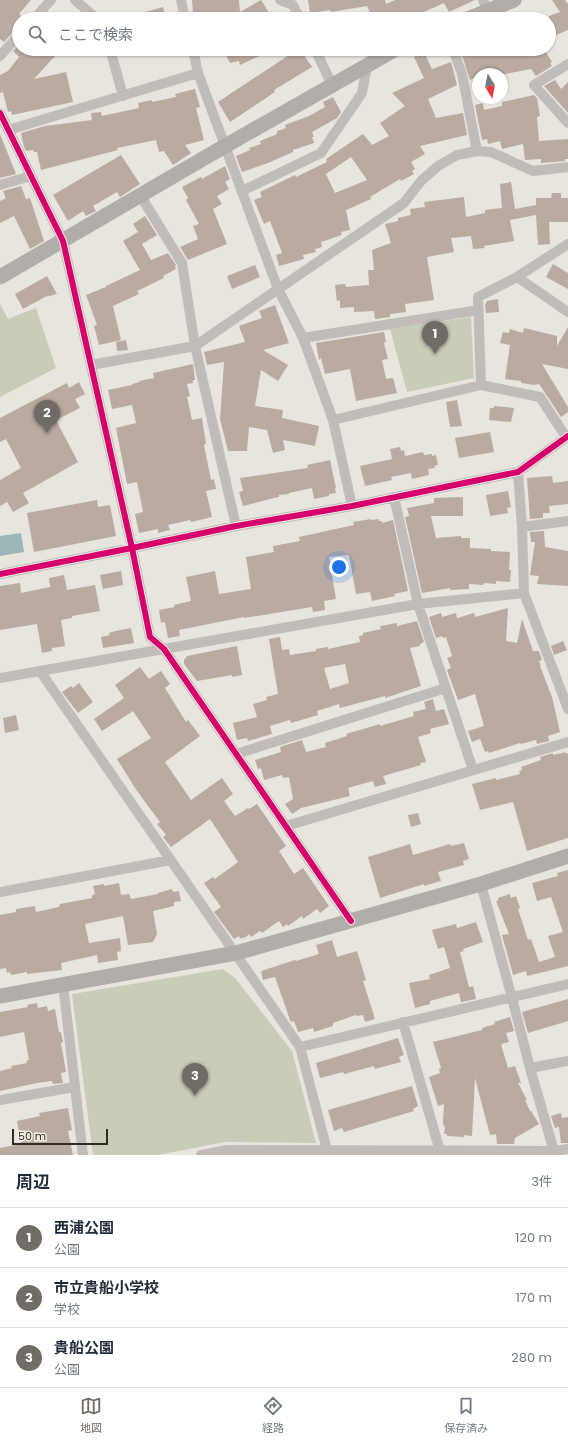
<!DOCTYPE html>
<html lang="ja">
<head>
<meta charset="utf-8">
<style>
	body { margin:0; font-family:Poppins,"Noto Sans JP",sans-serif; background:#f2f2f3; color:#1f2937 }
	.compass { position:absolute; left:472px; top:68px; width:36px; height:36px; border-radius:50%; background:#fff; box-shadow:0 1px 3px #0004; rotate:170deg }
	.scale { position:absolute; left:12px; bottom:10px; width:96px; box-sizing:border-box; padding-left:4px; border:2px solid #312a26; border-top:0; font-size:11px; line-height:14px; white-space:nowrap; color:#312a26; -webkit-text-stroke:3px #f6efe4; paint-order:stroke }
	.you { position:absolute; left:339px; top:567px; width:14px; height:14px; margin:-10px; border:3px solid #fff; border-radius:50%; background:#1a73e8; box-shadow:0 0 0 6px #1a73e833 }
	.badge { display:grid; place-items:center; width:26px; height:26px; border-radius:50%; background:#716b66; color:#fff; font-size:13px; font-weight:700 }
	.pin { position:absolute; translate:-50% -33px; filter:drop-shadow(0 1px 2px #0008) }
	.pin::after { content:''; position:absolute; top:21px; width:14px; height:12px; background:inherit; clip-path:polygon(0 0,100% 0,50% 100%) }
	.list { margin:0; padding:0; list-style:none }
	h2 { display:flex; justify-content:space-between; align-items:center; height:52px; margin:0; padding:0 16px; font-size:17px }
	h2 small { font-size:13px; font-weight:400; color:#747a83 }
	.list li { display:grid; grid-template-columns:26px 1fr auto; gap:12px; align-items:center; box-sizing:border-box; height:60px; padding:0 16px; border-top:1px solid #e0e1e3 }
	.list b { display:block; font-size:15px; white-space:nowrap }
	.list p { margin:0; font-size:13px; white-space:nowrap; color:#747a83 }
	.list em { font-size:13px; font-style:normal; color:#747a83 }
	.icon { flex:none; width:22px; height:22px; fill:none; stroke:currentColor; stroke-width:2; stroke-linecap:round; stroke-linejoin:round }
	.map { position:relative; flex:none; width:568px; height:1155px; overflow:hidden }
	.search { position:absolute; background:#fff; box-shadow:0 1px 3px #0004; left:12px; right:12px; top:12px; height:44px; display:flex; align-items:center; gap:10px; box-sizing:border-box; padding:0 14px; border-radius:22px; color:#747a83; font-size:15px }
	.sheet { height:232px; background:#fff }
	nav { display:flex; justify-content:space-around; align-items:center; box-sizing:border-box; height:56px; border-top:1px solid #e0e1e3; background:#fff; font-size:11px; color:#747a83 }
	nav a { display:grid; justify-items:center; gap:2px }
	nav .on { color:#716b66 }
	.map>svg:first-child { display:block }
	.green { fill:#c8cdb9 }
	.water { fill:#9cb5b7 }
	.building { fill:#baaba2; fill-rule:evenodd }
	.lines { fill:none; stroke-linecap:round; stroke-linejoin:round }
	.street { stroke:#c1bcb7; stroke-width:10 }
	.secondary { stroke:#b2ada8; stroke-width:15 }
	.cycleway-casing { stroke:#f6efe4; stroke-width:8 }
	.cycleway { stroke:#d6006c; stroke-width:6 }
</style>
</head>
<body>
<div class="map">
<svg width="568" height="1155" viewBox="0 0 568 1155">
	<rect width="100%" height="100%" fill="#e8e4de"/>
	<path class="green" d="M0 304 8 319 36 308 56 368 0 397Z
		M471 317 474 378 407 392 390 329Z
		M223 969 236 979 292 1051 316 1143 225 1142 158 1155H93L72 994Z"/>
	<path class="water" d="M21 533 24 552 0 556V536Z"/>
	<path class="building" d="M0 0H31L19 14 24 19H19V29L14 31 4 42 0 39Z
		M192 0H239L240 12 261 0 273 19H197L196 12 193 13Z
		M308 0H385L386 4 395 0H475L449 12 444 3 408 19H373L367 6 331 12 330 10 310 13Z
		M552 0H565L568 4V30L549 38V16L560 12Z
		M163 7 166 19H131V16Z
		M19 45V49H25L30 53 33 51 38 56 44 49H47L55 56 34 79 66 72 73 102 12 115 11 111 8 112 3 92 0 93V75L8 71 19 57 13 51Z
		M223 49H274L240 65 239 61 230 63Z
		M298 49H300L312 67 274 90 275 92 230 122 218 102Z
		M460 49H544L552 62 550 63 552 66 536 76 531 69 505 74H478V76L470 80Z
		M424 52 432 69 451 62 457 85 428 99 436 118 463 113 467 135 420 146 425 154 411 162 415 169 412 171 414 174 401 181 400 179 370 197 371 199 346 210 350 230 341 232 342 235 321 242 322 247 315 249 316 252 303 255 304 259 279 266 276 255 282 253 270 221 264 224 254 200 262 197 260 192 295 175 296 177 327 162 326 159 363 134 372 145 389 136 380 123 405 106 392 93 424 78 414 57ZM351 157 367 180 335 193 326 174Z
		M555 80 561 89 568 82V113L544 86Z
		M195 89 200 107 196 108 204 140 185 145 191 153 173 165 164 151 159 152 156 140 117 148 118 150 41 170 37 152H34L33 150 26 151 24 147 21 133 45 126 92 120 91 113 101 112 102 116 139 108 138 103 152 100V102L176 97 175 94Z
		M534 95 537 98 540 116 537 117 539 141 568 139V159H565V161L541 163V159L525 160 523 144 502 149 500 141 488 144 487 139 482 140 475 105 483 103 484 110 502 106V102Z
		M333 97 341 112 337 118 312 132 314 137H312L314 143 293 150V152L268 163 242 172 236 156 250 150 249 148 261 144 260 141 275 135 277 133V131L286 128 285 125 309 116 325 107 323 102Z
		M0 134 16 174 0 178Z
		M121 155 140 184 120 197 117 192 93 206 96 211 86 216 83 211 68 221 53 195Z
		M225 166 230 179 225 182 229 189 217 196 222 204 213 209 227 244 188 260 180 247 198 239 193 226 199 224 186 200 188 198 182 187 201 177 202 179Z
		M511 182 515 209 536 205V198H551L552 193H561V198H568V222H549L550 244 538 245 536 215 510 220 514 241 484 246 485 248 473 249 471 236 451 238 454 252 427 257 434 300 405 304 406 312 390 314V317L375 319 374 311 354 312V307L340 308V300L337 301 335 285 345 284 346 287 369 285 368 270H374L372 250 391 243 385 224 398 221V218L411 215 410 209 425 207 424 202 464 197 466 217 485 213V210L502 208 500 184Z
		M21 186 26 199 30 198 44 241 30 249 14 216 0 223V201L6 198 3 191Z
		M145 216 157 235 142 244 151 260 168 253 176 265 175 266 176 269 163 276 164 278 137 291 139 294 113 306 121 340 99 345 94 326 97 325 86 295 106 287V286L140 270 123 241 138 232 133 224Z
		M553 264 568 273V289L546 277Z
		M255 265 260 277 232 289 227 276Z
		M47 276 57 294 45 297 23 309 15 294Z
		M498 299 499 312 486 313 485 305 487 301Z
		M275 305 289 343 263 350 288 365 278 381 261 370 255 406 283 410 282 418 319 426 315 446 283 440 285 450 273 453 267 430 249 427 247 451H228L220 419 224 362 207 365 204 352 245 342 239 326 262 318 259 311Z
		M568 327V369L542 364 568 407V412L561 417 539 384 534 385 521 383V381L505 379 510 345 500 343 503 332 509 333 510 329 523 333 524 328 557 336V346Z
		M384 332 386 342 384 343 388 359 382 360 386 379 393 378 397 393 356 401 350 369 325 374 321 358 319 360 316 343Z
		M126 340 128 350 117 351 116 342Z
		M193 364 195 380H193V383L187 384 190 396 187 397 192 420 202 418 206 444 204 445 211 480 214 479 216 489 206 491 212 517 191 522 190 520 168 525 170 530 158 533V529L139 533 135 514 143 512 137 482 127 484 116 428 136 423 132 405 112 409 108 390 132 385V384L140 382 139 381 154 378 153 373Z
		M79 382 85 394 75 399 80 408 56 420 78 462 23 493 29 503 13 512 7 502 0 506V480L21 468 6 439 0 442V418L67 383 69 388Z
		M457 400 462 426 450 427 446 402Z
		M494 406 514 408 511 422 489 420 490 408H494Z
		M490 432 494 452 459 458 455 438Z
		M400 447 401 451 404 450 405 456 423 452 424 455 432 454V456L436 455 438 465 434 466 435 468 428 469 429 475 412 479 411 473 391 477 392 480 365 486 360 466 392 459 390 449Z
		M330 460 336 488H335L336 493 329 494V496L314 499 312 488 289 493V494L279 495V497L274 498 243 506 239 492 243 491 240 478 308 468 307 465Z
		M552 476 553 483 568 481V504L549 506 550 513H543V518L530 519 527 478Z
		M508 491 511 507 507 508 508 513 490 516 486 495Z
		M463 497V516H431L436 538 461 536V538H470V548L491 549V551L510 552 509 570H511L510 582 496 581V584L484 583 483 585 469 584V589L450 590V588L422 593 405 517 409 516 407 508 434 503V498Z
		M97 500 98 507 110 505 116 536 34 552 27 513Z
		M371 519V520L379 519V521H382V523L393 520 408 591 394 594 395 596 372 601 370 592 356 594 349 555 329 557 336 599 324 601 325 610 313 612 312 607 244 618V617L179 630 180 636 168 638 165 622 161 623 159 610 175 607 174 605 191 601 186 577 215 571 219 594 251 589 246 557 274 552 273 546 300 541 299 537 354 525 353 522Z
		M544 531 545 547 568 551V586L537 584 539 576 530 575 535 542H531L530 532Z
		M121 571 123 585 103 589 100 575Z
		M64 575 67 590 95 585 100 611 72 616V618L61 620 65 646 52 648V651L42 653 37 624 0 630V586L20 583 21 593 50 587 49 578Z
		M508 608 506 641 517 643 522 619 533 651H539L542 660 539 661 541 666H540L552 697 560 732 548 736 549 741 537 744 536 740 521 744 520 743 489 753 488 751 485 752 480 739 472 742 468 731 484 726 475 694 458 700 447 670 451 668 447 658 452 656 446 637 443 638 442 636 436 638 429 617 441 613 442 617 456 613 457 618 474 613 475 617Z
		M417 621 424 642 420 644V646L410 648 421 686 385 698V696L340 708 339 704 317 711 318 715 291 723 290 720 270 726 272 734 248 741 247 738 237 740 233 723 257 717 253 704 267 700 266 697 278 694 269 639 280 637 282 650 289 649 290 655 316 651V649L328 647V649L360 642 359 636 363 635V633L381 629 380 626 397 623V626ZM345 664 349 683 330 689 324 668Z
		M131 628 134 643 103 648 101 637 110 635 109 633 115 631Z
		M563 641 567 650 554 655 551 646Z
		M237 646 242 675 232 677V675L197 681 184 664V660L187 656Z
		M140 667 149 679 161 671 170 684 165 688 186 722 188 720 200 736 165 762 191 800 222 778 233 794 224 801 235 816 248 808 249 809 257 804 286 846 279 851 294 874 303 868 329 906 320 913 317 909 303 919 302 916 288 926 287 924 283 927 279 921 262 933 260 931 251 937 249 934 245 938 244 937 241 939 239 936 234 939 214 912 221 907 204 883 213 877 215 879 238 862 210 819 171 847 163 837 166 835 157 824 160 822 137 791 117 759 151 738 133 711 102 731 94 719 124 698 115 685Z
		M79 683 93 702 78 713 62 692 71 686 73 688Z
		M433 699 436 711 444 709 449 724 430 729 431 733 418 737 426 762 420 763 421 765 383 776 386 784 375 787 373 781 348 788 350 796 301 808 292 814 285 804 293 799 289 777 283 778 282 775 264 780 261 768 258 769 255 760 281 752 280 747 302 740 306 752 326 747 325 743 347 736 346 734 380 724V726L414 716 413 712 426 709 424 702Z
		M16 715 19 730 5 733 3 718Z
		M566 752V754L568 753V838L527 851 513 802 480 810 472 784 496 778V780L520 774 519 771 522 770 521 767 541 760 540 757 553 753V755Z
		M418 813 421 824 411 827 408 815Z
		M464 843 469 859 463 861 464 865 438 872 441 881 424 886V884L380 898 368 857 410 844 413 855 450 844 451 846Z
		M568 870V966L527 976 526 971 513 975 502 935 509 934 496 901H498V898L510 894 511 898 516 896 520 908 518 909 528 940 531 939 539 962 555 957 548 936 563 932 551 897 537 901 532 883 558 876 557 873Z
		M119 883 121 895 129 894 131 899 158 894V893L172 889 173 892 179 891 181 901 174 902V906L153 911 157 934 153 942 128 945 123 916 85 924 89 943 120 938 121 951 117 952 118 960 98 963 97 955 61 963 62 970 27 974V972L11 975 10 972 7 973 6 968 0 969V915L16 912V909L35 906 36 912 59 907 60 904 92 898V895L95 894 93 886 104 884V886Z
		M476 922 483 942 463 949 464 951 460 952 469 987 473 986 476 999 461 1002 459 993 430 1001V1004L415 1008 409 983 430 979 429 975 450 968 444 947 438 949 432 930 456 924 457 928Z
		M332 940 337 957 357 951 366 980 363 981 375 1019 365 1022 363 1015 357 1016 356 1015 333 1023V1026L314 1032 313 1028 298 1032 294 1021 291 1022 290 1020 275 977 263 980 261 971 295 960 296 961 319 954 316 945Z
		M568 999V1021L528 1033 522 1012Z
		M37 1003 38 1008 47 1006 48 1011 55 1009 59 1032H61L63 1042 61 1043 66 1072 61 1073 63 1083 53 1084 52 1081 37 1083 0 1091V1071L12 1068 11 1066 27 1063 26 1061 29 1060 24 1032 0 1037V1012L28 1007 27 1005Z
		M510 1017 514 1031 506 1033 509 1042 501 1044 508 1068 515 1066 521 1083H518L527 1100H525L530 1111H531L539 1124 515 1138 514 1144H497L496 1134 490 1135 475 1078 472 1136 464 1135V1137L447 1136V1134H444L445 1128 443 1123 444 1104 438 1106 429 1077 440 1073 439 1069 441 1068 433 1042 482 1030V1028L495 1024 494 1022Z
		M398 1038 404 1055 399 1057 401 1062 375 1069 374 1066 344 1074 343 1072 320 1078 316 1063Z
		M412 1086 418 1106 413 1109 414 1111 344 1132 342 1128 334 1131 328 1110Z
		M68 1108 72 1130 68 1131 73 1155H0V1148L21 1144 17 1121 40 1116 39 1113Z
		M561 1113 562 1118 568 1117V1143H561L559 1127 555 1128 551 1116Z"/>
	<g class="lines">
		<path class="street" d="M75 0 97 19
			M181 0 185 19
			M280 0 293 5 300 19
			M483 0 488 11
			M34 19 51 0
			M110 49 123 96
			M193 49 198 73 278 289 303 338 333 420 352 506
			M315 49 332 85
			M453 49 462 74 477 151
			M0 56 19 35
			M568 64 534 85 568 123
			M0 113 63 241 132 548 150 637 164 649 351 921
			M8 130 198 73
			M0 185 31 176
			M242 191 321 153 362 93 367 66
			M140 195 182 263 195 346 236 526
			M517 277 568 312
			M303 338 479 310
			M91 365 195 346 404 203 421 181 438 166 457 155 477 151 491 152 533 171 568 167
			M481 385 478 297 517 277 568 244
			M333 420 481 385 540 397 566 437
			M518 472 522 527 524 593 568 709
			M394 497 418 604 473 770
			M522 527 568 521
			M0 574 132 548 236 526 352 506 518 472 568 436
			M40 671 300 1047 327 1150 326 1155
			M0 678 418 604 524 593
			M236 754 446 688
			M286 826 568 742
			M481 884 512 998 530 1068 555 1155
			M0 892 171 860
			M63 984 83 1155
			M403 1022 440 1151
			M300 1047 568 984
			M530 1068 568 1061
			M0 1100 75 1087
			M201 1155 227 1150 554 1151 568 1149"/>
		<path class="secondary" d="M468 19 514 0
			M0 277 225 146 396 49
			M0 996 236 953 481 884 568 856"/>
		<g class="cycleway-casing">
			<path id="cycleway" d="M0 113 63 241 132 548 150 637 164 649 351 921
				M0 574 132 548 236 526 352 506 518 472 568 436"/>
		</g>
		<use href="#cycleway" class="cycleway"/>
	</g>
</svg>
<svg class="compass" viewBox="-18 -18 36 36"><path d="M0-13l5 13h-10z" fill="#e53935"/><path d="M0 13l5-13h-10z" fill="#747a83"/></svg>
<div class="scale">50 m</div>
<div class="you"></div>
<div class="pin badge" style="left:435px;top:354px">1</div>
<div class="pin badge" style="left:47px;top:433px">2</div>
<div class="pin badge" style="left:195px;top:1096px">3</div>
<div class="search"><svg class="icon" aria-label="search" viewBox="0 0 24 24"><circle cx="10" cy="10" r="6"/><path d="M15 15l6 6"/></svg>ここで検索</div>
</div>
<section class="sheet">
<h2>周辺<small>3件</small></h2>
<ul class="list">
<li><span class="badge">1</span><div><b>西浦公園</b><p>公園</p></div><em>120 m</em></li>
<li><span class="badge">2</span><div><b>市立貴船小学校</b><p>学校</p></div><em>170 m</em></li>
<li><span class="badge">3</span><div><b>貴船公園</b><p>公園</p></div><em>280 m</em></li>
</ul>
</section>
<nav>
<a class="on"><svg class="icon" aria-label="map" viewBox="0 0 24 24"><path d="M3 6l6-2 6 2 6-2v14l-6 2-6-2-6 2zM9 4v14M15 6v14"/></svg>地図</a>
<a><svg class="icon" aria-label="directions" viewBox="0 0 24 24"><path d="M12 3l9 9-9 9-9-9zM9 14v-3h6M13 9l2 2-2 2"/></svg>経路</a>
<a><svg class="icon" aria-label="saved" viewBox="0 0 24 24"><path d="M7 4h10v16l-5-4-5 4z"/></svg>保存済み</a>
</nav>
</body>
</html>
